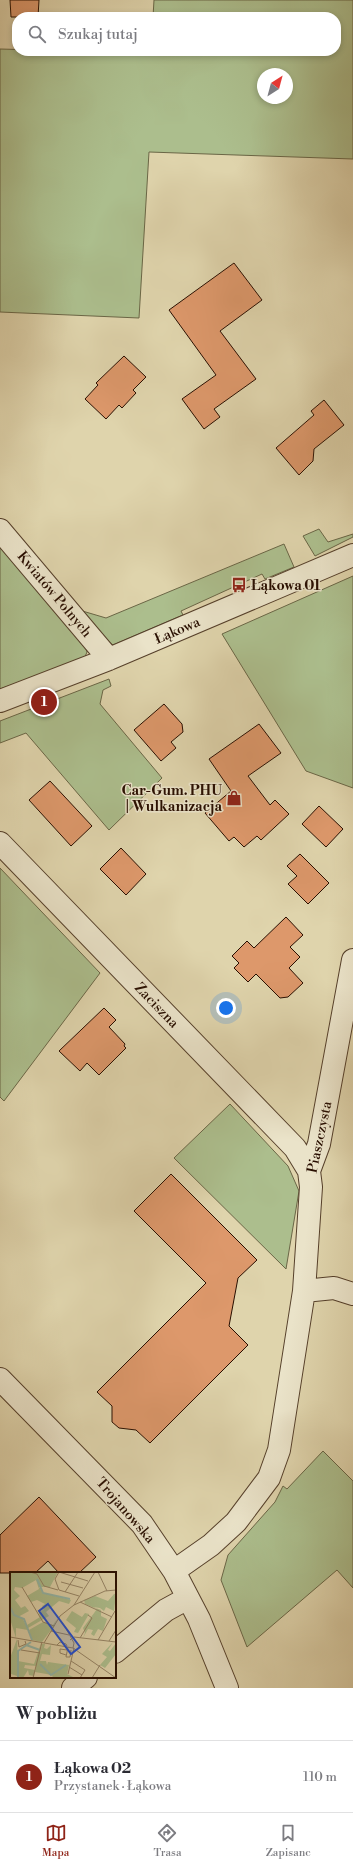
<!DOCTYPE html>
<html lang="pl">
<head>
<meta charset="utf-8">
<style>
	body { margin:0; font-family:"Libre Bodoni",serif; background:#f2f2f3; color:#2b2b33 }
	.compass { position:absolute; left:257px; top:68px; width:36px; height:36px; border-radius:50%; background:#fff; box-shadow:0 2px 6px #0003; rotate:36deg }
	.you { position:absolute; left:226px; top:1008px; width:14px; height:14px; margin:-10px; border:3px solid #fff; border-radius:50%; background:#1a73e8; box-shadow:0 0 0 6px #1a73e833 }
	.badge { display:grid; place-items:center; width:26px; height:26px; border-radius:50%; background:#8f2418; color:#fff; font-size:13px; font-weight:700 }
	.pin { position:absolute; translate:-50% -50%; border:2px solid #fff; box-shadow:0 1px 4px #0006 }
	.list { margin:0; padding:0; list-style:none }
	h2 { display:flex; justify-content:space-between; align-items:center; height:52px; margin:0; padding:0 16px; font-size:17px }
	h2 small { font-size:13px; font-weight:400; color:#7c7c81 }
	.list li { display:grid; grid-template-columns:26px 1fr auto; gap:12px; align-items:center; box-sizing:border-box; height:72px; padding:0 16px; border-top:1px solid #e1e1e2 }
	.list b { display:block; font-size:15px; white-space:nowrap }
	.list p { margin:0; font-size:13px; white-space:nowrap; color:#7c7c81 }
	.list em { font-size:13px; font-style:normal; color:#7c7c81 }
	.icon { flex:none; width:22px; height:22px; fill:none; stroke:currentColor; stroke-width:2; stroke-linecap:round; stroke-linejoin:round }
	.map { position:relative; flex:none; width:353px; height:1688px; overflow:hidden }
	.search { position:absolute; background:#fff; box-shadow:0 2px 6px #0003; left:12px; right:12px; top:12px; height:44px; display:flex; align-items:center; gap:10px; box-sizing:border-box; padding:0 14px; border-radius:16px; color:#7c7c81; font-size:15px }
	.sheet { height:124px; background:#fff }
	nav { display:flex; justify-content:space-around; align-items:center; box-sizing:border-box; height:56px; border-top:1px solid #e1e1e2; background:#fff; font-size:11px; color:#7c7c81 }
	nav a { display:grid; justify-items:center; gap:2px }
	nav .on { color:#8f2418 }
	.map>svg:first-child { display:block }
	.green { fill:#acbe8d; stroke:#6a6646; fill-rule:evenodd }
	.building { fill:#dd986b; stroke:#280e00 }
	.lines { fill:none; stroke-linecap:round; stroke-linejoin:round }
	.minor-casing { stroke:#56402b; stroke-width:24 }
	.minor { stroke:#eae3c9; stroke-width:22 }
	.labels { text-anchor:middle; stroke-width:3; stroke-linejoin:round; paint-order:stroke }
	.poi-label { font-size:14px; font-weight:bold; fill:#280e00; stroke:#eae3c9; text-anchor:start }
	.street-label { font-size:14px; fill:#280e00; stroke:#eae3c9 }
	.inset-river { fill:none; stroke:#93b8ab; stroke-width:2 }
	.inset-road { fill:none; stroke:#968567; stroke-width:1 }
	.view { fill:#1d4ed8; fill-opacity:0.15; stroke:#1d4ed8; stroke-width:2 }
	.inset-edge { fill:none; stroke:#280e00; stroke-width:2 }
</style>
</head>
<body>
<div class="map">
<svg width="353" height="1688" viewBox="0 0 353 1688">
	<rect width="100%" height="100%" fill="#dfd4ac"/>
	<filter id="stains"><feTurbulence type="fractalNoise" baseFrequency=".005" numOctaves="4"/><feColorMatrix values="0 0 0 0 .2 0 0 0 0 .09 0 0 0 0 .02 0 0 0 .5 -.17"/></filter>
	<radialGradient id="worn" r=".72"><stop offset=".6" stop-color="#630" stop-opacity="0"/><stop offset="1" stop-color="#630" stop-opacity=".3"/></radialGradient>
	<path class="green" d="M154 0H353V159L149 152 139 318 0 312V49L152 53V51H336V17H153ZM263 74H287V98H263Z
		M319 529 328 542 353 534V537L315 556 303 536Z
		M284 544 294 567 265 579 262 574 181 611 183 615 113 645 102 637 79 610 106 618Z
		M0 545 83 641 87 652 84 659 0 689Z
		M353 576V788L306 771 222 634Z
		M109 679 111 686 103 690 100 704 162 778 109 830 26 733 0 743V721Z
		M0 868 100 973 4 1101 0 1097Z
		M230 1104 288 1166 299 1191 286 1269 174 1158Z
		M323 1451 353 1481V1588L337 1570 247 1647 221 1580 228 1555 275 1502 283 1486 287 1489Z"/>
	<path class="building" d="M10 0H39L38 17H11Z
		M234 263 262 300 220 331 256 379 214 409 220 417 204 429 182 399 216 375 169 310Z
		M124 356 146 377 133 390 136 393 122 408 119 405 106 419 85 399 98 385 96 383Z
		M324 400 344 425 314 449 313 461 299 475 276 448 314 415 311 411Z
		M164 704 182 724 183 732 171 742 176 748 161 761 134 730Z
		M259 724 281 753 248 776 270 805 275 800 289 814 261 840 257 836 244 847 234 837 229 841 205 813 231 791 209 759Z
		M50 781 92 826 71 846 29 800Z
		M319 806 343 829 326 847 302 824Z
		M121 848 146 874 126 895 100 869Z
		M300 854 329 883 308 904 288 884 297 876 287 866Z
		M286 917 303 935 290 947 300 957 289 968 303 983 288 997 280 998 256 974 248 982 234 968 239 963 232 956 247 941 254 948Z
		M104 1008 116 1020 109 1027 125 1044 124 1046 126 1048 99 1075 87 1063 80 1071 59 1051Z
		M171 1174 257 1260 238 1278 229 1326 248 1345 150 1443 136 1430 119 1428 112 1422V1406L97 1392 206 1283 134 1211Z
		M39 1497 96 1557 79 1573H59L48 1561 35 1573H0V1535Z"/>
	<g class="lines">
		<g class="minor-casing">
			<path id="minor" d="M0 530 109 659
				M0 701 109 659 353 555
				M0 843 295 1148 309 1171
				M304 1291 334 1288 353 1294
				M0 1379 142 1524 174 1571 199 1619 227 1688
				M174 1571 211 1545 236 1522 269 1478 279 1450 304 1291 311 1187 309 1171 319 1144 353 960
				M115 1652 166 1610 188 1598
				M73 1688 86 1677"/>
		</g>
		<use href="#minor" class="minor"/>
	</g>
	<defs>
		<g id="bus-bare" transform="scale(1.2)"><path d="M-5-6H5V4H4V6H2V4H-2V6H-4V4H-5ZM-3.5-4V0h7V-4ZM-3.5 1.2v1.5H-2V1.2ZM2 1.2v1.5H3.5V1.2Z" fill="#8f2418" stroke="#eae3c9" stroke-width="2.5" paint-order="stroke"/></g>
		<g id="shop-bare" transform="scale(1.2)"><path d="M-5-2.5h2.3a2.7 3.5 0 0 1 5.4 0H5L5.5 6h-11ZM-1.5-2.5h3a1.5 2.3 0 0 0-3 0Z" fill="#8f2418" stroke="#eae3c9" stroke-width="2.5" paint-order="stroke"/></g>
	</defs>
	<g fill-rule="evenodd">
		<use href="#bus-bare" x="239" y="585"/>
		<use href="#shop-bare" x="234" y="798"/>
	</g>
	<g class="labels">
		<g class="poi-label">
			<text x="251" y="590">Łąkowa 01</text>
			<text x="222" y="795" text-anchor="end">Car-Gum. PHU<tspan x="222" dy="16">| Wulkanizacja</tspan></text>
		</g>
		<g class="street-label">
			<text transform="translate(55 594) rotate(50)" y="5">Kwiatów Polnych</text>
			<text transform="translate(177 630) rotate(-23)" y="5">Łąkowa</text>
			<text transform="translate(157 1005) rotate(46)" y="5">Zaciszna</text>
			<text transform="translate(319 1137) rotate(-78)" y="5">Piaszczysta</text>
			<text transform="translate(126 1510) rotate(49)" y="5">Trojanowska</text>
		</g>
	</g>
	<g transform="translate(10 1572)">
		<rect width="106" height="106" fill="#dfd4ac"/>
		<path d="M1 0H48L40 15H29L33 21 61 28 59 32 49 29 36 40 39 44 18 56 17 53 30 45 29 41 34 37 32 34 35 32 27 28 21 30 17 24 29 17 26 8 12 16 5 15 4 18 10 24 5 28 11 36 15 34 19 39 8 45 13 47 18 58 6 56V66L0 47ZM104 22H106L104 39 96 35 94 39 90 36 83 35 91 38V44L97 47 93 59 88 57 84 64 81 62 83 58 78 57 73 66 75 61 73 56 87 37 75 32 74 28 85 24 98 29ZM62 39 72 45 75 41 79 42 68 61 64 60 66 56 56 48ZM47 47 44 54 32 70 22 68 19 58 33 50 43 53ZM7 67 8 89 24 92 31 71 30 82 32 72H35L34 76 37 77 41 73 40 83 32 82 30 89H36L37 93 38 90 59 93 57 102 65 106H43L42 103 25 100 26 94 15 93 14 96 25 98 24 104 19 103 18 98 13 106 1 102 0 86ZM103 70 98 78 100 79 106 71V82L95 96 90 93 97 85 92 82Z" fill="#acbe8d"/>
		<path class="inset-river" d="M27 7 33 21 60 27M0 35 4 43 14 47 22 68M16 73 30 78M30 92 41 103 56 93M8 106V79L21 70"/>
		<path class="inset-road" d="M20 0 27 2 34 14 48 18M49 0 45 7 49 18 69 24M49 0 78 9M88 0 97 19M51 10 73 16M12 15 33 50 44 54M55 20 68 0M70 30 102 45M64 33 85 0M54 53 64 71 63 76M41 59 59 63M0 65 63 76 106 106M70 66 82 46 78 43M8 68 9 75 16 72 15 69M60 68 64 65 106 70M88 68 105 39M99 69 106 58M34 71 50 44 64 33 95 19 106 18M47 73 50 70 56 72 57 74M58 75 56 85H60L61 78M11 78 30 81M56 83 50 81V77L57 78M61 89 75 98 70 106M59 95 72 103M58 102 64 76M23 106 32 70M82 106 90 93"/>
		<path class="view" d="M38 32 70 75 61 82 29 39Z"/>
		<rect width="106" height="106" class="inset-edge"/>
	</g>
	<rect width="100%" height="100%" filter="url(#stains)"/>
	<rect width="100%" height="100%" fill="url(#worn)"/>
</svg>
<svg class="compass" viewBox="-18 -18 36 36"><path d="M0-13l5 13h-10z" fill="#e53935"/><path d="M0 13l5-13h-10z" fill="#7c7c81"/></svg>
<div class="you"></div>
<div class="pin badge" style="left:44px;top:702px">1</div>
<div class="search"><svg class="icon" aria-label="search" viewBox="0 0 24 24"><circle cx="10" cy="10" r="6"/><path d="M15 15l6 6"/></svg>Szukaj tutaj</div>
</div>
<section class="sheet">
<h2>W pobliżu<small></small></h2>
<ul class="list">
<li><span class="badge">1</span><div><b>Łąkowa 02</b><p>Przystanek · Łąkowa</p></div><em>110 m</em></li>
</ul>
</section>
<nav>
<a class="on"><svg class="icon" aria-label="map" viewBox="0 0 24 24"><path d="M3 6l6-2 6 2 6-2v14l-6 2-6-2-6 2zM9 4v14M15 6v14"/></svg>Mapa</a>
<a><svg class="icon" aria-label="directions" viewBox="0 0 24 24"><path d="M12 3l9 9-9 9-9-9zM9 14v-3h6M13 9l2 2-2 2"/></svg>Trasa</a>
<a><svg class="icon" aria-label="saved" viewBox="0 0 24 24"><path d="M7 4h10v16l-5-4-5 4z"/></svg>Zapisane</a>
</nav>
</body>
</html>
